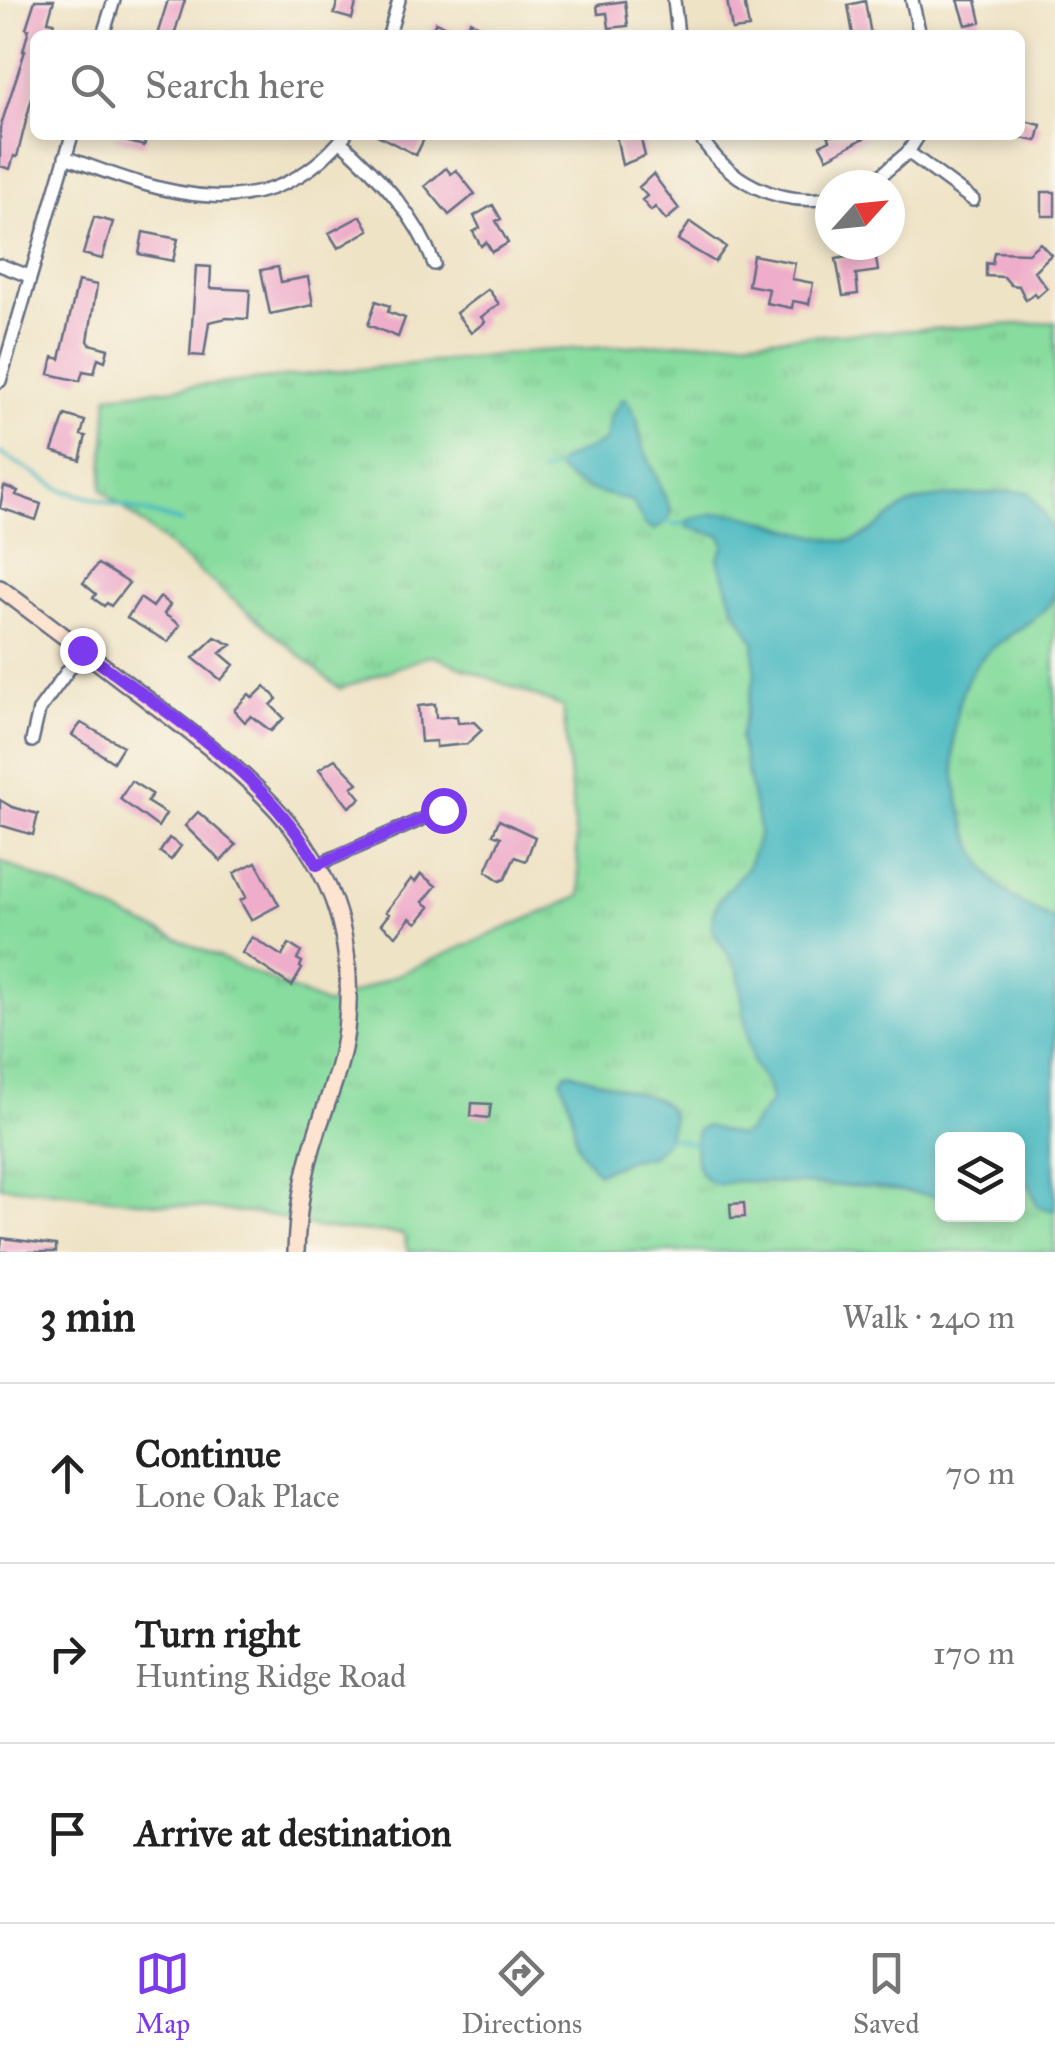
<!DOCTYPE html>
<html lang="en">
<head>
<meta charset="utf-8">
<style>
	body { margin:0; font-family:"IM FELL Great Primer",serif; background:#f2f2f2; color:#222 }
	.controls { position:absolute; right:30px; bottom:30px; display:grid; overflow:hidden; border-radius:15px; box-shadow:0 5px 15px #0003 }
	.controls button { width:90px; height:90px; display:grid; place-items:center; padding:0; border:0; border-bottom:2px solid #e0e0e0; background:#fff; color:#222; font:50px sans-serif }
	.compass { position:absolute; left:815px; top:170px; width:90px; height:90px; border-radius:50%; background:#fff; box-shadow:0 5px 15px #0003; rotate:63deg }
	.stop { position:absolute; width:30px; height:30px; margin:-22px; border:8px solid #7c3aed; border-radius:50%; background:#fff }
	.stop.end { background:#7c3aed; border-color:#fff; box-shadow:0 2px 10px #0008 }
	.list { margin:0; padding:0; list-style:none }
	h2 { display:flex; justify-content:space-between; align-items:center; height:130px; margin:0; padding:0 40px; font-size:42px }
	h2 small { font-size:32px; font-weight:400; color:#767676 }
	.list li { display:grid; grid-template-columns:65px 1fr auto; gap:30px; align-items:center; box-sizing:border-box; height:180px; padding:0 40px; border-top:2px solid #e0e0e0 }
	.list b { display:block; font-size:38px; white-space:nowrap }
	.list p { margin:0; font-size:32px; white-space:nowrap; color:#767676 }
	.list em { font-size:32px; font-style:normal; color:#767676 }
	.icon { flex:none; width:55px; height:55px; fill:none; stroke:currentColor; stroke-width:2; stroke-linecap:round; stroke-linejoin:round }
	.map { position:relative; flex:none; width:1055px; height:1252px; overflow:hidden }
	.search { position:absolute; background:#fff; box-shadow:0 5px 15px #0003; left:30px; right:30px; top:30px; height:110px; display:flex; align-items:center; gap:25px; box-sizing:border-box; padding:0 35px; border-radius:15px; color:#767676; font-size:38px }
	.sheet { height:670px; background:#fff }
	nav { display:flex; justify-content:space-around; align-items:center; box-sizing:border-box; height:140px; border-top:2px solid #e0e0e0; background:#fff; font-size:28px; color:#767676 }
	nav a { display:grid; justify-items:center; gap:5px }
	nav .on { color:#7c3aed }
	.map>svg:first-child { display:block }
	.grass { fill:url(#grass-tufts); stroke:#51867e; stroke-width:2.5; fill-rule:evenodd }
	.water { fill:#4bbac1; stroke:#337490; stroke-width:2.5 }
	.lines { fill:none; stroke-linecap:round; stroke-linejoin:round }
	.stream { stroke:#4bbac1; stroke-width:4 }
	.building { fill:#eeadca }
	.street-casing { stroke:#656e82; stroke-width:16 }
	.secondary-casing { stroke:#656e82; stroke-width:20 }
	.street { stroke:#fff; stroke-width:11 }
	.secondary { stroke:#fde4d1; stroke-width:15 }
	.route { stroke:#7c3aed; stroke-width:12 }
</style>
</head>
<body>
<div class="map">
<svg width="1055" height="1252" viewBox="0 0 1055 1252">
	<defs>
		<pattern id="grass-tufts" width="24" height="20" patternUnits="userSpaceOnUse" patternTransform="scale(2.5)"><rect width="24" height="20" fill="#87dc9e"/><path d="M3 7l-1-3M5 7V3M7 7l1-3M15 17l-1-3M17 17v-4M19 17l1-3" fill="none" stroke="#74bd8a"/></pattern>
	</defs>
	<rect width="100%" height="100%" fill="#fbf7ec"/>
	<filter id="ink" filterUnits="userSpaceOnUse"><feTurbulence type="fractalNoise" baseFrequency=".01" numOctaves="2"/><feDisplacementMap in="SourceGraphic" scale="20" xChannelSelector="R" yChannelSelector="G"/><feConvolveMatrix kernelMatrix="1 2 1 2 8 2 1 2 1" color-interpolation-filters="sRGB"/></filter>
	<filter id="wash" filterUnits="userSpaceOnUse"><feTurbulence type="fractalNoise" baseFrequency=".0048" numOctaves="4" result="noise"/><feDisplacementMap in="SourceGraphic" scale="40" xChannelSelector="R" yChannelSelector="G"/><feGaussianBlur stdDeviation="2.25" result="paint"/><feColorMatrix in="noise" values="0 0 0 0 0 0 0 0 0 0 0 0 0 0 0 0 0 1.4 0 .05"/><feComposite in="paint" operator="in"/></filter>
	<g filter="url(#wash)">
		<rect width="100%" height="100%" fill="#efe3c6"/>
		<path class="grass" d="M1055 322V1252H408L403 1234 318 1228 275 1216 0 1186V861L327 1005 581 896 563 707 431 655 340 689 102 490 108 395 539 351ZM942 1140H1018V1214H942Z"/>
		<path class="water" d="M622 399H626L637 419 642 444 671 511 667 521 655 530 645 525 632 501C608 495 571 488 556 467L562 460 606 441 610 418Z
			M1012 491 1028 492C1054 525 1055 535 1055 576 1055 583 1055 591 1053 598 1040 623 993 639 974 668 937 725 954 826 992 878 1007 897 1033 910 1055 920V1211L1038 1207 1029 1184 1018 1181V1140H942V1197L872 1187 736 1181C730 1182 724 1185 717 1184 694 1180 693 1148 697 1130L706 1126 739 1136 747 1132 771 1101 768 1086 753 1064 748 1041 738 970 712 930 713 913 719 900 748 866 760 833 740 738 755 675 754 641 734 607 718 559 725 545 721 536 687 527 685 522C733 499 768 527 817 536 827 538 838 542 848 541 872 538 890 511 913 503 944 493 980 496 1012 491Z
			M570 1072 657 1099 667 1107 673 1118 666 1142 651 1156 630 1159 598 1173C573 1145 577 1148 572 1113 571 1102 564 1091 561 1080L565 1073Z"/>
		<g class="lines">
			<path class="stream" d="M0 453 62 490 182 522
				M541 473 556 467
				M667 521 676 525 685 522
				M669 1137 694 1144"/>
		</g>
		<g id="blocks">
			<path class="building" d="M35 0H54L48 21 54 22 50 35H35V85L17 157 14 156 10 169 0 166V128L25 51H23L29 29 26 28Z
				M168 0H185L174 35H157Z
				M338 0H357L352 19 334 14Z
				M727 0H744L749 28 732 30Z
				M958 0H976L981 22 966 25Z
				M625 1 628 26 609 28 607 13 598 14 597 5Z
				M865 1 871 35H853L848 5Z
				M470 21 497 35H463Z
				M436 22 461 35H429Z
				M1020 120 1041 125 1037 141 1020 138Z
				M114 135H147L144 146 114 138Z
				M377 135H426L416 155Z
				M616 135H640L645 156 622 165Z
				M828 135H870L827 158 820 145 830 140Z
				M446 168 451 174 456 170 475 194 449 215 425 186Z
				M653 174 679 209 666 220 655 207 651 211 642 200 647 196 639 187Z
				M1042 192H1055V216H1042Z
				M493 205 501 219 496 221 508 243 492 252 486 242 481 246 473 232 480 228 474 216Z
				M361 216 369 230 338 248 329 233Z
				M94 217 113 222 102 259 83 254Z
				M690 222 726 247 715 262 678 240Z
				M143 232 178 239 173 261 139 254Z
				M1040 243 1051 255 1034 271 1047 288 1037 297 1034 293 1026 300 1019 286 1011 285 1004 277 986 276V263L992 264 994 252 1028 253Z
				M875 252 878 271 856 274 858 294 843 296 836 259Z
				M753 255 795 263 792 279 813 283 809 304 793 301 792 308 766 303 769 289 748 285Z
				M196 266 211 267 210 288 250 290 248 319 227 318 209 322 204 356 190 355Z
				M278 267 281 282 308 277 313 305 270 314 261 270Z
				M78 281 97 285 88 341 90 344 108 349 105 361 98 358 94 373 83 371 80 381 49 374 53 357 60 359Z
				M488 289 499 304 481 317 485 322 471 333 456 313Z
				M376 301 390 306 388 312 405 318 398 337 368 325Z
				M65 415 85 421 81 435 86 436 80 460 52 451Z
				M4 486 18 491 16 495 41 504 36 520 0 508Z
				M98 564 129 583 111 606 107 603 104 606 93 598 96 594 83 583Z
				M160 597 170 605 164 614 180 625 168 642 127 618 140 598 153 607Z
				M215 637 232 645 220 653 234 665 221 680 193 658Z
				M265 686 277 699 271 705 284 718 271 731 251 716 245 722 234 710 249 694 253 698Z
				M435 704 436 718 457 716 458 723 474 722 482 730 467 744 436 747V741L421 742 418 706Z
				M81 723 123 746 113 762 72 735Z
				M335 759 358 783 352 787 361 798 349 807 319 769Z
				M131 781 152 794 147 802 166 814 158 827 120 799Z
				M0 800 12 807 38 814 33 835 0 825Z
				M198 812 236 845 221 861 185 826Z
				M499 820 535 837 526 861 515 857 505 879 500 881 486 871 501 837 493 834Z
				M169 838 181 846 171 860 160 852Z
				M256 862 279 905 251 920 240 901 246 897 234 873Z
				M421 874 436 886 423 902 430 907 417 923 410 918 396 936 381 924 389 914 386 912 411 879 415 882Z
				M252 937 282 956 289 944 301 952 297 959 302 962 300 967 302 969 292 986 242 953Z
				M472 1103 491 1104 489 1118 471 1116Z
				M744 1203 745 1217 731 1218 730 1204Z
				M2 1238 56 1245V1252H0Z"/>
		</g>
	</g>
	<g filter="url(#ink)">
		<use href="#blocks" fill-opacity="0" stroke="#656e82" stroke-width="2.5"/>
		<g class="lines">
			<g class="street-casing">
				<path id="street" d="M674 0 678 35
					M912 0 920 35
					M103 35 114 0
					M389 35 399 0
					M699 135C728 181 776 206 830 198
					M340 141C379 176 416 215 434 264
					M908 152 973 200
					M65 157C162 193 266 233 345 135
					M870 185 908 152 919 135
					M0 265 29 276
					M0 381 72 135
					M32 741 39 710 83 650
					M317 865 443 810"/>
			</g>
			<g class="secondary-casing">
				<path id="secondary" d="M0 588C51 626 101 664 152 703 269 791 365 866 346 1030 342 1066 328 1098 317 1132 304 1171 297 1211 296 1252"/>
			</g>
			<use href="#street" class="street"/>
			<use href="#secondary" class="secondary"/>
		</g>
	</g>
	<g class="lines" filter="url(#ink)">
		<path class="route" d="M82 650C164 711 267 774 317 865L443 810"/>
	</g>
</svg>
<div class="controls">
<button><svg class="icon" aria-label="layers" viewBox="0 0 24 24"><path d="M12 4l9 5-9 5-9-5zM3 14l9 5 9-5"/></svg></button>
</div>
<svg class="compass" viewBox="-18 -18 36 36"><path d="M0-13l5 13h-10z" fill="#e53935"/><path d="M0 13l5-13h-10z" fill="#767676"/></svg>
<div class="stop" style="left:443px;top:810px"></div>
<div class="stop end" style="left:82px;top:650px"></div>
<div class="search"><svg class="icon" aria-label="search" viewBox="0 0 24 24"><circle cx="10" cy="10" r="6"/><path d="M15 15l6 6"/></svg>Search here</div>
</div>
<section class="sheet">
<h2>3 min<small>Walk · 240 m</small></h2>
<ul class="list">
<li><svg class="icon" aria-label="ahead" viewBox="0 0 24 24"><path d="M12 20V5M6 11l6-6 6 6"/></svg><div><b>Continue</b><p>Lone Oak Place</p></div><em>70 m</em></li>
<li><svg class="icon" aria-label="right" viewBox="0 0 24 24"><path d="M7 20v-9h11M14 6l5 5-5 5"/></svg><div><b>Turn right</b><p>Hunting Ridge Road</p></div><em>170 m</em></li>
<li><svg class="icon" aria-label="arrive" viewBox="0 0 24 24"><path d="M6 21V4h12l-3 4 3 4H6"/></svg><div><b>Arrive at destination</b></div></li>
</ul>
</section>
<nav>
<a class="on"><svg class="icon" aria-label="map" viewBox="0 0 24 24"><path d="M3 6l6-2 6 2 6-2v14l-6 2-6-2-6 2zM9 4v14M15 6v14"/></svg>Map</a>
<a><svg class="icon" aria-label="directions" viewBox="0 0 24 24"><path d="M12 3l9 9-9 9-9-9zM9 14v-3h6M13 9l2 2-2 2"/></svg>Directions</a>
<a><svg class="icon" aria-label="saved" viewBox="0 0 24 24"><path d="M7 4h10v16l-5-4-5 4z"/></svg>Saved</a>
</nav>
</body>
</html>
